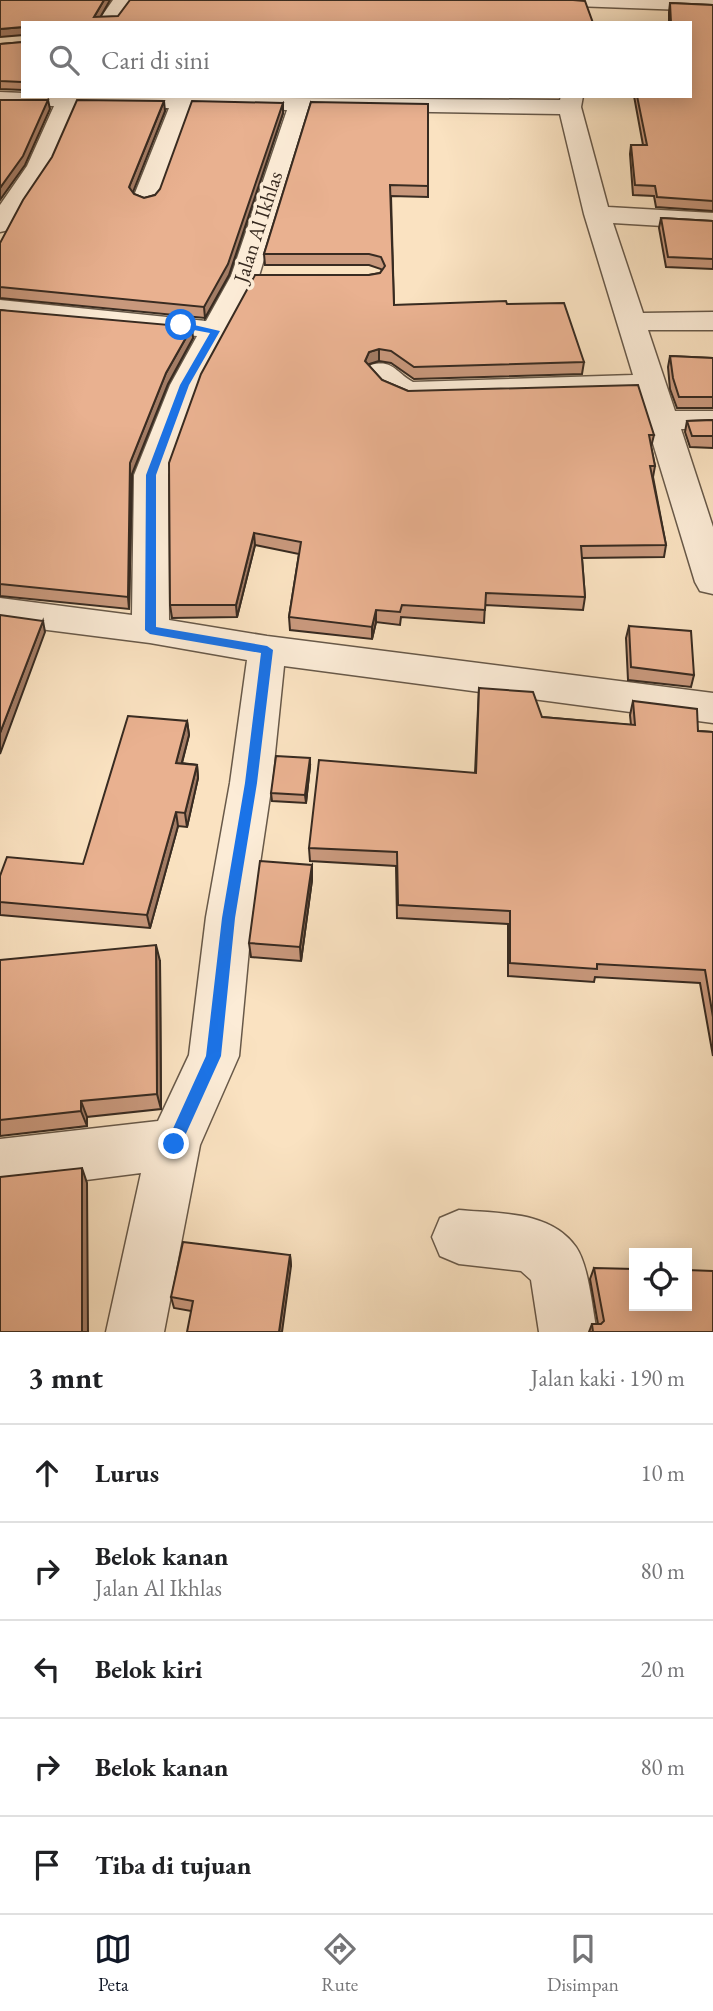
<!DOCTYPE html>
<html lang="id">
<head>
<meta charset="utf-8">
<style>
	body { margin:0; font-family:"EB Garamond",serif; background:#f6f6f6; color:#202124 }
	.controls { position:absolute; right:21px; bottom:21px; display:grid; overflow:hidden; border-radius:0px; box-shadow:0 4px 18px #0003 }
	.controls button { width:63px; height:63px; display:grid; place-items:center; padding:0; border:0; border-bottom:2px solid #e0e0e0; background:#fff; color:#202124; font:35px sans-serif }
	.stop { position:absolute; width:21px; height:21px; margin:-16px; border:5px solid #1a73e8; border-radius:50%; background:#fff }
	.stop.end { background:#1a73e8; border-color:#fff; box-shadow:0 2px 7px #0008 }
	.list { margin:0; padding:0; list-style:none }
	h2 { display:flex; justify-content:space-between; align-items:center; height:91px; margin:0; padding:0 28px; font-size:30px }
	h2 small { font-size:23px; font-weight:400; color:#757577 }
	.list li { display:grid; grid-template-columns:46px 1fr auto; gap:21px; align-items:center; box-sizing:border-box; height:98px; padding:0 28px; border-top:2px solid #e0e0e0 }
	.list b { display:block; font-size:26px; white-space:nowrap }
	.list p { margin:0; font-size:23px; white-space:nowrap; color:#757577 }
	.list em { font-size:23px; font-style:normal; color:#757577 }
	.icon { flex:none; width:38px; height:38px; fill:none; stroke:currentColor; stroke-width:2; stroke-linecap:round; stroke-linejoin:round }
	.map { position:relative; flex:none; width:713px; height:1332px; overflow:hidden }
	.search { position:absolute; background:#fff; box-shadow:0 4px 18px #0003; left:21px; right:21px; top:21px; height:77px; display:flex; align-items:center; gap:18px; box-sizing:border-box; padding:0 24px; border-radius:0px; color:#757577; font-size:26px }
	.sheet { height:581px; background:#fff }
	nav { display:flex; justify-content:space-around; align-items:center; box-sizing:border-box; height:98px; border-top:2px solid #e0e0e0; background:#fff; font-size:19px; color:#757577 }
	nav a { display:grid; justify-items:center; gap:4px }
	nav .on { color:#111827 }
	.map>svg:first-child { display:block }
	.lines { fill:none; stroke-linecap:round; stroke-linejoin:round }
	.minor-casing { stroke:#685949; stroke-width:3 }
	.minor { fill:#fcecd7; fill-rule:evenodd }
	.wall { fill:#c8987c; stroke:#382b21; stroke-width:2 }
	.shaded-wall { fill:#a37c65; stroke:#382b21; stroke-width:2 }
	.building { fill:#e9b190; stroke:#382b21; stroke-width:2 }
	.route { fill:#1a73e8 }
	.labels { text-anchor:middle; stroke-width:7; stroke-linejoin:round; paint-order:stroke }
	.far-street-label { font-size:21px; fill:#382b21; stroke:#fcecd7 }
</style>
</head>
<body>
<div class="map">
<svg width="713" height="1332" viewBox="0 0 713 1332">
	<rect width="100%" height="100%" fill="#fae2c1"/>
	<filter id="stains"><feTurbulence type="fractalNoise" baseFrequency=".00286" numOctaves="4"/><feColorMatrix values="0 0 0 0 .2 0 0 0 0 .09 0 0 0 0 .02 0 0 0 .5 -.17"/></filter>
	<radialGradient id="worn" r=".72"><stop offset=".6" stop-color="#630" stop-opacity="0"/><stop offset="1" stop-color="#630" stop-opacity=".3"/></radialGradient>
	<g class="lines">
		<g class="minor-casing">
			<path id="minor" d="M113 0H133L117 23H97Z
				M564 0H713V11L574 6Z
				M0 92 23 93V96L560 100 561 96H583L581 107 608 207 713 213V229L613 223 643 313 713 312V330H648L675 411H713V429H681L713 527V594L700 591 695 582 638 394 408 400 383 390 367 371 371 365C393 359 396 373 413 382L633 375 584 214 560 114 309 110 259 276 200 385 168 475 169 620 267 636 713 693V723L284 666 272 783 252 917 239 1056 200 1145 164 1332H106L141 1173 0 1191V1139L158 1121 189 1055 206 917 230 783 247 660 150 643 0 624V598L132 615 134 475 170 385 197 336 0 318V300L206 321 231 276 287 110 191 108 159 198 155 203 146 206 137 203 133 198 169 108 77 107 51 166 9 230 0 232V205L27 166 54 106H0Z
				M459 1210C498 1214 550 1210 576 1247 589 1266 592 1308 597 1332H539L531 1280 521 1271 459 1264 440 1256 432 1237 440 1218Z"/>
		</g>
		<use href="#minor" class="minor"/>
	</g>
	<path class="wall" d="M670 3 713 5V211L656 207 654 196 633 195 630 154 631 145H643L634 96H690V23H669V12Z
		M23 42V90L0 89V44Z
		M311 102 428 186V197L391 196 394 305 507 304 584 362 582 374 414 379 391 363 379 361 369 364 368 365 382 380 408 391 654 435 651 447 655 466 653 477 666 545 664 557 582 558 585 597 583 610 485 605 484 623 401 617 400 625 376 622 372 639 290 630 289 617 299 554 255 545 237 617 172 618 170 605 369 275 380 273 382 270 381 269 369 265H265L264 254Z
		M283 103V113L229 275 205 318 0 298V243L165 111 132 192 134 194 144 198 155 195Z
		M661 218 713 221V269L666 267 659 228Z
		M0 310 193 338 168 384 132 474 129 609 0 596Z
		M670 356 713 358V408H677L670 389 668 367Z
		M713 420V448L690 447 685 432 687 421Z
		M629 626 694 675 691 687 628 680 626 638Z
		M479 688 542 717 631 725 630 715 633 701 698 731 713 732V1056L700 983 595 977 594 982 508 976V924L397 918 396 866 310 861 309 848 475 773Z
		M187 721 189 735 182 763 197 765 198 778 187 827 178 826 150 928 0 915V876L83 864Z
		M310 766 306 803 272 801 271 793Z
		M312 865V880L301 961 251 957 249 943Z
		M0 960 160 961 161 1109 87 1117V1126L0 1136Z
		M290 1255 291 1266 191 1311 174 1308 171 1297Z
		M594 1268 713 1332H589L592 1324H598L590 1279Z"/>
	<path class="shaded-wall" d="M104 0H110L97 23 94 17Z
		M23 27V35L0 37V29Z
		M48 100 50 109 25 165 0 200V188Z
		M164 101 165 111 131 197 129 187Z
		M283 103V113L229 275 205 318 204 307Z
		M192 327 193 338 168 384 132 474 129 609 128 597 130 463 166 373Z
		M379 349V361L369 364 365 373V361L369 352Z
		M254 533 255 545 237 617 236 605Z
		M376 610V622L372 639V627Z
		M43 621 45 632 0 754V733Z
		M187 721 189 735 178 777 176 763Z
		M310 758V766L306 803 305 795Z
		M197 765 198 778 187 827 185 813Z
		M176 812 178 826 150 928 147 915Z
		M312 865V880L301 961 300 947Z
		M156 945 160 961 161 1109 157 1094Z
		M81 1101 87 1117V1126L81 1111Z
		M82 1168 87 1183 88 1332H82Z
		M290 1255 291 1266 282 1332H279Z"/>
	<path class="building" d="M0 0H104L94 17 118 16 130 0H573L585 1 593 23H23V27L0 29Z
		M670 3 713 5V201L657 197 655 186 635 185 631 145H647L637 96H690V23H671Z
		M23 42V83L22 82 0 81V44Z
		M0 100H48L23 156 0 188Z
		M77 100 164 101 129 187 134 194 144 198 155 195 160 189 192 101 283 103 228 264 204 307 0 287V243L23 200 52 157Z
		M311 102 428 104V186L390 185 394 305 506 301 507 304 564 303 584 362 414 367 391 351 379 349 369 352 365 361 382 380 408 391 638 385 654 435H649L655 466H650L666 545 581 546 585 597 486 593 485 610 402 605 400 612 376 610 372 627 289 617 301 542 254 533 236 605H170L169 463 201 374 255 275H369L380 273 385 266 381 257 369 254H264Z
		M661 218 713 221V259L668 257Z
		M0 310 192 327 166 373 130 463 128 597 0 584Z
		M670 356 713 358V397H679L673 378Z
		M713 420V436H692L687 421Z
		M0 615 43 621 0 733Z
		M629 626 691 631 694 675 631 667Z
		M479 688 533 692 542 717 635 725 633 701 697 709 698 731 713 732V1017L705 970 597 964V969L510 963V911L398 905 397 852 309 848 319 760 476 773Z
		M128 716 187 721 176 763 197 765 185 813 176 812 147 915 0 902V876L7 857 83 864Z
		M276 756 310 758 305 795 271 793Z
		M260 861 312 865 300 947 249 943Z
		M156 945 157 1094 81 1101V1111L0 1120V960Z
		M82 1168V1332H0V1177Z
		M183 1242 290 1255 279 1332H187L193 1301 171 1297Z
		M594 1268 634 1269V1306H687V1270L713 1271V1332H593L592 1324H601L604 1321Z"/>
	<path class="route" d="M181 322 220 331 189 385 156 475V627L267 646 273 650 257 783 235 918 221 1056 179 1149 174 1152 168 1149 166 1144 206 1056 222 918 245 783 261 653 150 634 145 630 146 475 180 385 210 333 178 327Z"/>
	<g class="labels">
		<g class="far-street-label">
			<text transform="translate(258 227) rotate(-72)" y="7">Jalan Al Ikhlas</text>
		</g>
	</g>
	<rect width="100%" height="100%" filter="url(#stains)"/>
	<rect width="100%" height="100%" fill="url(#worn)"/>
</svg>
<div class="controls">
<button><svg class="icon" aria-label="locate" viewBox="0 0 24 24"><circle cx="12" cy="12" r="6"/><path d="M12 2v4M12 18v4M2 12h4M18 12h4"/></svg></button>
</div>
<div class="stop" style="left:181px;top:325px"></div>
<div class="stop end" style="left:174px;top:1144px"></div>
<div class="search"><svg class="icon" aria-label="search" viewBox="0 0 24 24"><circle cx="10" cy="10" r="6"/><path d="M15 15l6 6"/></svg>Cari di sini</div>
</div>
<section class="sheet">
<h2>3 mnt<small>Jalan kaki · 190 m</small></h2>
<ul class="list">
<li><svg class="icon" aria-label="ahead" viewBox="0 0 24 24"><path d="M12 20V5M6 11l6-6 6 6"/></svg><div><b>Lurus</b></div><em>10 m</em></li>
<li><svg class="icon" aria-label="right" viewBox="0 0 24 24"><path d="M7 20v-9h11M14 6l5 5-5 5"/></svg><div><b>Belok kanan</b><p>Jalan Al Ikhlas</p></div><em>80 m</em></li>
<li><svg class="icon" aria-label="left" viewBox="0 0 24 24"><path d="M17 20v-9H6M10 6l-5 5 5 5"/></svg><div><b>Belok kiri</b></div><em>20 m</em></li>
<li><svg class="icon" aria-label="right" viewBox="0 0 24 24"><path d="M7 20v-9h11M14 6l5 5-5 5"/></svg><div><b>Belok kanan</b></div><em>80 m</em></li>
<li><svg class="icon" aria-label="arrive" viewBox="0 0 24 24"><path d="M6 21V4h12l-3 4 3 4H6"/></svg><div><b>Tiba di tujuan</b></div></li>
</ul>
</section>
<nav>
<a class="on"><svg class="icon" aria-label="map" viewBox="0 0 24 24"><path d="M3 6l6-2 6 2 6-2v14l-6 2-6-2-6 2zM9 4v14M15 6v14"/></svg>Peta</a>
<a><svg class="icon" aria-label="directions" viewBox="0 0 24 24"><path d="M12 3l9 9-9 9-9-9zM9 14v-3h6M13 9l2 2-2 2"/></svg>Rute</a>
<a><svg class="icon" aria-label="saved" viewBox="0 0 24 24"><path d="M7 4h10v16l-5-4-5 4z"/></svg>Disimpan</a>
</nav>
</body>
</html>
